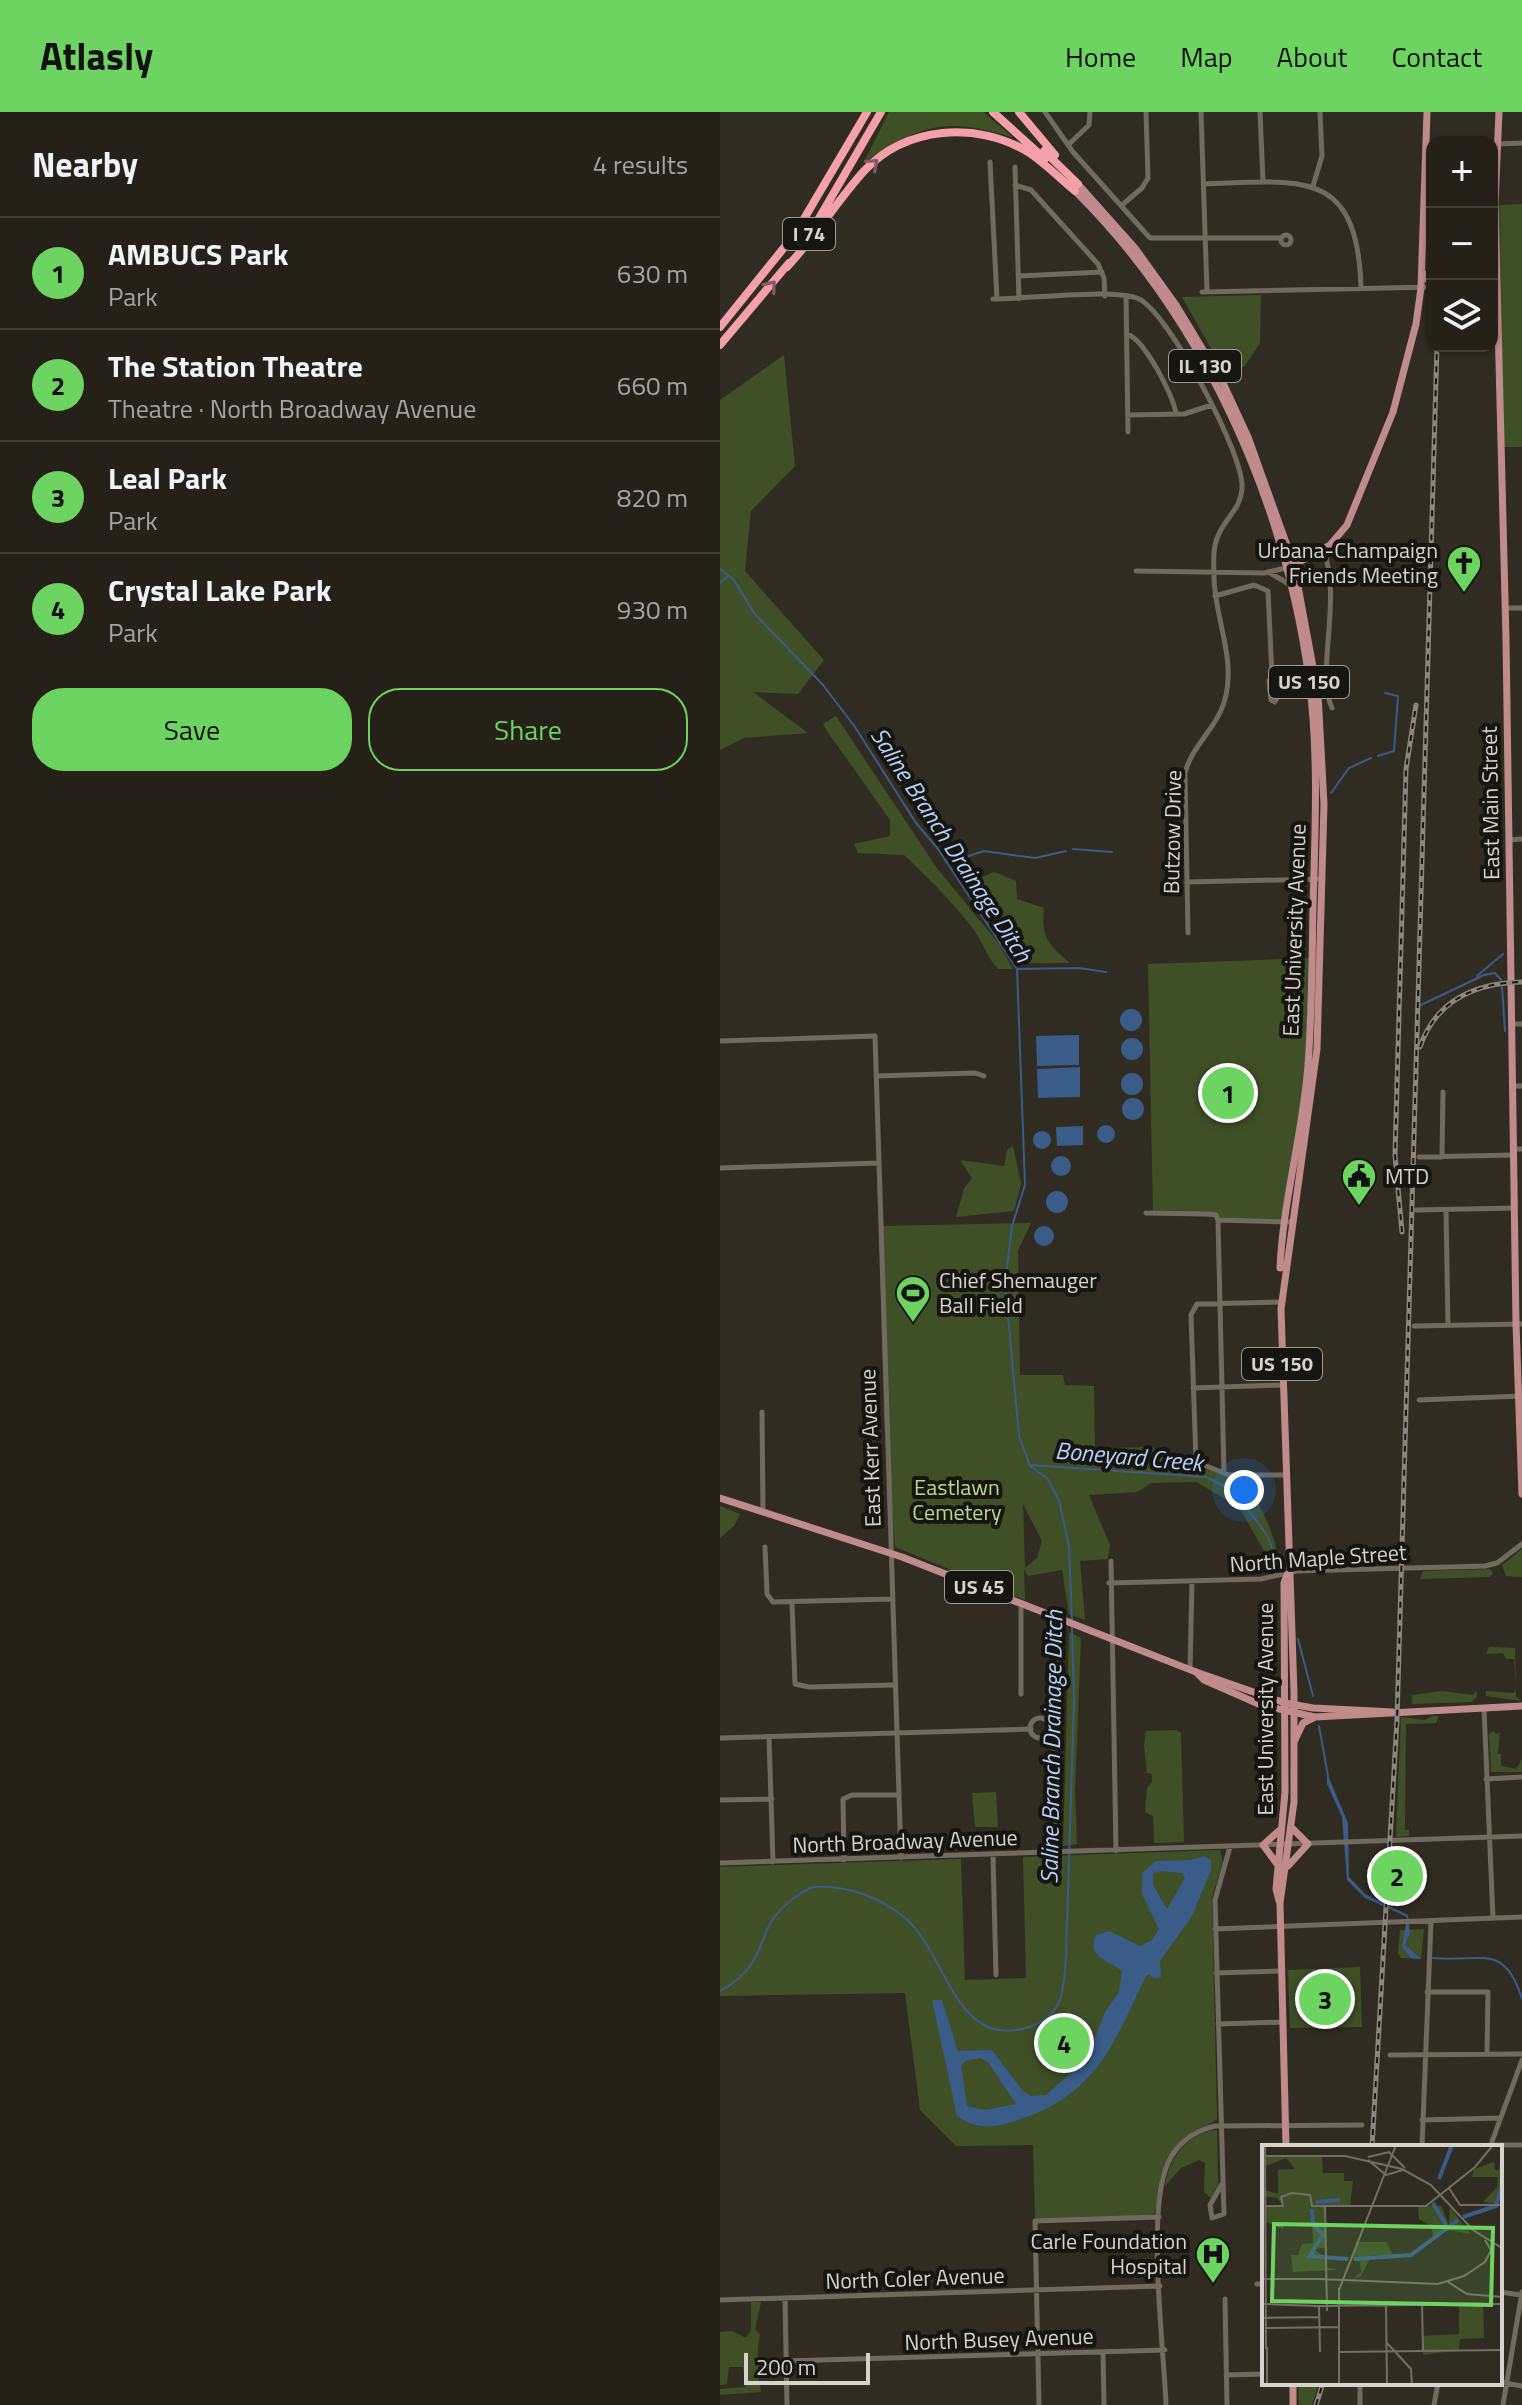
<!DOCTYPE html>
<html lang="en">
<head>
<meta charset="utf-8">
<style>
	body { margin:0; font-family:"Titillium Web",sans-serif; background:#2d2922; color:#f1f3f6 }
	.controls { position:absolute; right:24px; top:24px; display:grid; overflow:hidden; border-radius:16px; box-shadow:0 2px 6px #0004 }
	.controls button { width:72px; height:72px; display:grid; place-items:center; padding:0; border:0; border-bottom:2px solid #423e38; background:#252119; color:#f1f3f6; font:40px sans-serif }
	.scale { position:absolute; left:24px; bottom:20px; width:126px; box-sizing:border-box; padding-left:8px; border:4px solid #d6d3cc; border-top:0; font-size:22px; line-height:28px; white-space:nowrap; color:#d6d3cc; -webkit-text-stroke:6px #171510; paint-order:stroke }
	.you { position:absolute; left:524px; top:1378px; width:28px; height:28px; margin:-20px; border:6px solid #fff; border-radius:50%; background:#1a73e8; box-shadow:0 0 0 12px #1a73e833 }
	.badge { display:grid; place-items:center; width:52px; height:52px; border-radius:50%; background:#6dd361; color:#111; font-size:26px; font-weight:700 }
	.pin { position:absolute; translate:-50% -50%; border:4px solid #fff; box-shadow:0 2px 8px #0006 }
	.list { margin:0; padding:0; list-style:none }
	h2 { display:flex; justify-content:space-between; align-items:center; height:104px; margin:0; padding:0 32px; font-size:34px }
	h2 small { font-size:26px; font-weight:400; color:#a3a3a2 }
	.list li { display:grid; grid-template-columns:52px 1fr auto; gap:24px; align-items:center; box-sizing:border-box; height:112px; padding:0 32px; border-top:2px solid #423e38 }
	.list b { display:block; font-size:30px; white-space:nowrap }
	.list p { margin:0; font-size:26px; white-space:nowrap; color:#a3a3a2 }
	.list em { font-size:26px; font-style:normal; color:#a3a3a2 }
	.actions { display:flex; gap:16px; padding:24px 32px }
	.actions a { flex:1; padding:18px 0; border:2px solid #6dd361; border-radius:32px; text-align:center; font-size:28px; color:#6dd361 }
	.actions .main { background:#6dd361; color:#111 }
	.icon { flex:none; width:44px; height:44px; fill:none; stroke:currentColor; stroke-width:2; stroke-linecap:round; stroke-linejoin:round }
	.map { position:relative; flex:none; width:802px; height:2293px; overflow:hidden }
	header { display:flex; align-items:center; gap:48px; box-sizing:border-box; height:112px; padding:0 40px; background:#6dd361; color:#111 }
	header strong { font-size:38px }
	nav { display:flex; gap:44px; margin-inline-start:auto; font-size:28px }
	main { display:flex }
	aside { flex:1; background:#252119 }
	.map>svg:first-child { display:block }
	.green { fill:#3f5027; fill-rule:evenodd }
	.water { fill:#3a5c89; fill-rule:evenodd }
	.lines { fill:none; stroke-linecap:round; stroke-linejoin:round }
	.stream { stroke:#3a5c89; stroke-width:2 }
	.minor { stroke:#716b5f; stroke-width:5 }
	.major { stroke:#c08b8d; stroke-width:7 }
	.highway { stroke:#f4a0ab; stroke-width:8 }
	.rail-casing { stroke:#8b877e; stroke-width:5 }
	.rail { stroke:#171510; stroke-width:2; stroke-dasharray:6; stroke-linecap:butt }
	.oneway { stroke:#865a5e }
	.labels { text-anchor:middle; stroke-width:8; stroke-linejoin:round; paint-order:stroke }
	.shield { fill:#171510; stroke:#9d9a94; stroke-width:2 }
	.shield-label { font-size:20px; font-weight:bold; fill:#d6d3cc }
	.poi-label { font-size:22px; fill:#d6d3cc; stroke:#171510; text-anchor:end }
	.street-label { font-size:22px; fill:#d6d3cc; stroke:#171510 }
	.park-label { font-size:22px; fill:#b6da89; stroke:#171510 }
	.water-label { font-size:24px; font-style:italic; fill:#b4d3fd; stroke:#171510 }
	.inset-river { fill:none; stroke:#3a5c89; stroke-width:4 }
	.inset-road { fill:none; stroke:#736f65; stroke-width:2 }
	.view { fill:#6dd361; fill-opacity:0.15; stroke:#6dd361; stroke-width:4 }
	.inset-edge { fill:none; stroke:#d6d3cc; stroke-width:4 }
</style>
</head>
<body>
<header>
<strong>Atlasly</strong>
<nav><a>Home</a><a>Map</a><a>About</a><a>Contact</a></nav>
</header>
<main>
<aside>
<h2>Nearby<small>4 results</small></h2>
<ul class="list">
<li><span class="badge">1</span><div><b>AMBUCS Park</b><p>Park</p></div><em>630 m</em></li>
<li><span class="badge">2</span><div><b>The Station Theatre</b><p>Theatre · North Broadway Avenue</p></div><em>660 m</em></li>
<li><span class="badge">3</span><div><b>Leal Park</b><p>Park</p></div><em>820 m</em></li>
<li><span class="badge">4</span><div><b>Crystal Lake Park</b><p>Park</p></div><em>930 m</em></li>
</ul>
<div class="actions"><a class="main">Save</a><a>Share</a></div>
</aside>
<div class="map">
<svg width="802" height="2293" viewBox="0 0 802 2293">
	<rect width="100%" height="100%" fill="#312c21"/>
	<path class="green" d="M169 0H263L294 26C226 4 202 12 144 50Z
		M802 92V335H782L776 93Z
		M541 183 540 231 524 255 501 254 462 185Z
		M64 243 75 354 31 399 25 459 104 548 78 582 33 580 88 621 24 626 0 638V288Z
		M116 604 216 755 279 832 293 857H278C266 844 262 828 251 814 231 788 208 766 184 743L138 741 134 732 170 724V708L107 619 103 612Z
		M274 760 296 769 297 787 324 796C321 825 328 833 350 851H307L249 771Z
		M592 846 590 921 565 1109 433 1102 428 852Z
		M293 1034 301 1072 294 1099 236 1105 244 1077 252 1066 240 1048 284 1054 287 1038Z
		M311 1111 298 1139 300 1263H343L345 1273 374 1274 375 1342 387 1336 433 1335 451 1354C502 1357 530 1363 549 1414 555 1430 558 1438 557 1456L551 1451 519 1395 476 1370 431 1371 417 1380 369 1383 390 1433 388 1447 360 1449 365 1508 349 1502 342 1458 308 1464 304 1457 305 1488 175 1435 164 1303 159 1114ZM303 1392 322 1429 317 1446 305 1456Z
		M0 1394 20 1402 14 1414 0 1426Z
		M802 1437V1465L786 1464 782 1453Z
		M770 1457 773 1462 769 1465 700 1467 703 1459Z
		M349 1520 361 1526 355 1679 357 1732 343 1734Z
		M769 1535 795 1536 796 1585 802 1589 766 1584V1579L794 1581 796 1577 794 1547H786L783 1541 766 1542Z
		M722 1579 753 1583 756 1579 757 1585 751 1590 692 1592V1583Z
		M712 1604H719L716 1611 686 1612 685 1718H689V1724L676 1725 681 1605 705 1608Z
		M457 1618 461 1621 464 1730 434 1731 433 1704 425 1700 427 1676 432 1670V1662L427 1661 424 1633 426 1619Z
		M773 1619 777 1622 780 1620 778 1642H781V1654L796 1657 802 1647V1660H771L769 1622Z
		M276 1680 278 1715H255L252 1681Z
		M500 1738 503 1750 492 1785 497 2007C489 2014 478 2015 469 2022 441 2042 442 2070 435 2101L430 2103 315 2109 313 2033 236 2034 200 1998 185 1881 0 1884V1755L241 1747 245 1868 306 1866 303 1745Z
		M704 1817 701 1847 681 1846 678 1841 680 1818Z
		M640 1855 642 1915 570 1916 568 1858Z
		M497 2018 498 2073 491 2086 484 2080 485 2051 479 2048 461 2056 445 2074C449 2046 467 2021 497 2018Z
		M31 2190H41L35 2217 40 2223C36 2238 38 2264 41 2280L0 2283V2277L26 2275 23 2255H9L7 2272 0 2273V2220L12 2219 26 2226 31 2218Z
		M578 2271H599L592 2293H579Z"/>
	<path class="water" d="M400 908a11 11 0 1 1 22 0a11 11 0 1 1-22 0Z
		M359 923V953L317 954 316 924Z
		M401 937a11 11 0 1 1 22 0a11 11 0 1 1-22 0Z
		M360 955V985L318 986 317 957Z
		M401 972a11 11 0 1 1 22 0a11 11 0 1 1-22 0Z
		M402 997a11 11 0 1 1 22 0a11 11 0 1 1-22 0Z
		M377 1022a9 9 0 1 1 18 0a9 9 0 1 1-18 0Z
		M363 1014V1033L337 1034 336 1015Z
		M313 1028a9 9 0 1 1 18 0a9 9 0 1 1-18 0Z
		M331 1054a10 10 0 1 1 20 0a10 10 0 1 1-20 0Z
		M326 1090a11 11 0 1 1 22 0a11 11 0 1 1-22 0Z
		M314 1124a10 10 0 1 1 20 0a10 10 0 1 1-20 0Z
		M607 1661 628 1711 629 1765 645 1782 688 1803 690 1821 685 1833 701 1847 691 1846 682 1835 687 1805 645 1786 627 1768 622 1705 607 1672Z
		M484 1744 491 1748V1758L472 1804 440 1849 441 1865 434 1867 429 1862 426 1864C393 1933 376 1984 295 2009 274 2016 256 2018 237 2004L212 1888H222L238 1939 272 1938 303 1979 311 1984 326 1983 366 1948 385 1900 399 1880 402 1859C388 1848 366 1845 376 1823L389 1819 420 1834 432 1828 439 1817 422 1782V1761L436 1749 471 1748ZM441 1759 462 1761 465 1766 447 1797 433 1773V1761ZM260 1946 268 1950 296 1992 265 1998 247 1994 241 1954 245 1949Z"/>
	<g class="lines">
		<path class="stream" d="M0 457 14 468 34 501 103 573 135 615 196 711 218 737 297 857 305 1073 292 1114 285 1171 299 1324 310 1354 327 1366 339 1388 349 1434 352 1509
			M0 471 8 464
			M658 644 674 639 678 584 665 581
			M611 681 629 656 651 646
			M353 737 392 740
			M227 751 264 739 315 746 346 739
			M297 857 359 856 386 860
			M757 864 783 842
			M782 874 785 919
			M701 893 764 863 775 861 781 868
			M310 1353 486 1365 514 1379 547 1423 558 1452
			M578 1527 593 1584
			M599 1614 608 1664
			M713 1846C761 1851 784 1829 802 1887
			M0 1879C13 1872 24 1864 32 1851 50 1821 41 1812 74 1786 80 1782 87 1776 95 1775 128 1773 161 1786 185 1806 228 1842 235 1942 312 1914 345 1902 344 1874 346 1843L354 1587 352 1516"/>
		<path class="minor" d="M325 0 353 40 430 126H561
			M481 0 487 180
			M540 0 543 69
			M777 32 802 31
			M348 33 369 13 370 0
			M270 50 277 187
			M295 55 299 187
			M484 72C581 69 638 55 641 177
			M295 73 311 78 378 152 384 166 385 184
			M593 74 602 44 600 0
			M402 93 422 76 428 66 426 0
			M561 128a5 5 0 1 1 10 0a5 5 0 1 1-10 0Z
			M299 164 382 160
			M482 180 712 175
			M406 185 408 320
			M273 187C305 187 394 176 419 187 448 200 525 344 522 376 521 397 505 406 498 424 492 437 494 452 494 466 495 506 516 547 505 587 498 615 472 633 465 661L468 821
			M407 222C424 227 454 284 456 302
			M408 303 464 302 492 293
			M603 437C623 486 595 562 612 596
			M416 459 544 461 566 456
			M550 461 569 472
			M495 484 534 473 548 479 552 564 549 569 551 588 555 590 558 584 552 564
			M785 496H802
			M789 728 802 727
			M467 770 602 767
			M792 912H802
			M0 929 155 924 181 1746
			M156 964 255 961 264 964
			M794 974H802
			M794 1037H802
			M699 1045 793 1043
			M722 1045 723 980
			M0 1056 158 1051
			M696 1098 795 1096
			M726 1098 728 1213
			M426 1101 489 1102 496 1103 498 1108 570 1110
			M498 1108 504 1361
			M561 1190 477 1192 471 1203 476 1350 509 1363H565
			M694 1214 802 1212
			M473 1276 563 1273
			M699 1288 801 1284
			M42 1300 43 1400
			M45 1435 47 1482 53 1490 172 1487
			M391 1449 396 1739
			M389 1471 541 1467 577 1459 765 1454 777 1451 802 1432
			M72 1491 75 1572 89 1575 173 1573
			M470 1558 472 1469
			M301 1582V1491
			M764 1596 773 1806
			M310 1616a10 10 0 1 1 20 0a10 10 0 1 1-20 0Z
			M327 1609 339 1587V1546
			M327 1624 338 1648 333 1741
			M49 1625 53 1750
			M0 1626 311 1617
			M766 1667 802 1665
			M0 1688 52 1687
			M273 1743 276 1863
			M124 1748 123 1687 132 1683H178
			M0 1751 802 1724
			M495 1817 802 1805
			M496 1861 561 1859
			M707 1880H768L767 1941
			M498 1912 563 1910
			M670 1943 802 1942
			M702 2008 780 2006
			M771 2033H802
			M702 2035 711 1809
			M770 2035 802 1948
			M502 2072 490 2093 492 2106 504 2102 495 1788 510 1735
			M537 2172H544
			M780 2180 801 2183
			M65 2186 67 2293
			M505 2187 507 2293
			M0 2188 440 2174
			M383 2240 384 2293
			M66 2249 445 2238
			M506 2263 544 2262
			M780 2270 802 2274
			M640 2271V2293
			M319 2293 315 2109 439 2105
			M446 2293C444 2236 426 2099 448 2051 457 2031 474 2019 495 2014L642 2013
			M714 2293 718 2271
			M783 2293 802 2180"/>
		<path class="major" d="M779 0 775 92 786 527 796 1212 802 1382
			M358 72 415 136 456 193 503 271 528 325 574 453 598 582 604 692 597 937 561 1197 574 1580V1690L560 1791 566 2035
			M355 79C484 207 565 389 589 567 599 643 595 719 593 796 592 848 592 901 588 953 583 1021 563 1088 560 1156
			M702 160 712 173
			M572 454 610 433 627 413 673 300 696 212 701 176 707 0
			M0 1386 182 1445 476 1560 565 1591 593 1596 673 1600
			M476 1560 484 1568 541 1593 595 1605 802 1594
			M574 1630 583 1611 595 1605
			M557 1752 543 1733 561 1717
			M568 1754 588 1732 571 1715
			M559 1789 556 1777 565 1680 564 1471 567 1463
			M573 2271V2293"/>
		<path class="highway" d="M273 0 325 47
			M299 0 335 43
			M324 39 358 72
			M91 120 161 0
			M67 155C95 125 117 89 144 59 186 14 257 9 308 40 325 51 339 66 355 79
			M0 215 75 122 147 0
			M0 233 69 151"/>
		<g class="rail-casing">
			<path id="rail" d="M700 935C716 888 756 871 802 870
				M682 1120 675 1043 686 657 696 593
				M652 2035 677 1608 717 234
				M596 2293 603 2271"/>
		</g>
		<use href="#rail" class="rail"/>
	</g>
	<defs><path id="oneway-chevron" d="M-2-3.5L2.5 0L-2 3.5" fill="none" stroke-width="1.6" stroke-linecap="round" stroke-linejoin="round" transform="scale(2)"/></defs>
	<g class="oneway">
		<use href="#oneway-chevron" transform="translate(153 52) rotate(-42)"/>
		<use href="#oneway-chevron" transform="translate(51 174) rotate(-50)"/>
	</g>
	<defs>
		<g id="church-pin" transform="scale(1.8)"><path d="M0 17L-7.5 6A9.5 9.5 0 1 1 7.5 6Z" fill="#6dd361" stroke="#171510"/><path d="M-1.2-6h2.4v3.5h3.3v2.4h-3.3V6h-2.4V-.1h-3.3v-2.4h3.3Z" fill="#111"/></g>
		<g id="civic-pin" transform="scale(1.8)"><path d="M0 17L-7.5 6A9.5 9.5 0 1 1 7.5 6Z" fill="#6dd361" stroke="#171510"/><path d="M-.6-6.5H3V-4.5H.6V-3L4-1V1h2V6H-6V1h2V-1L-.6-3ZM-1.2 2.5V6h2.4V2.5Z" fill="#111"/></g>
		<g id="stadium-pin" transform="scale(1.8)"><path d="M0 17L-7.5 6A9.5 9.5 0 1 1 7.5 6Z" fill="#6dd361" stroke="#171510"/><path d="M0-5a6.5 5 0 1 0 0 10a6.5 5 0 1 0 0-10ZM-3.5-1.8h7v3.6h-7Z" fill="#111"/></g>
		<g id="hospital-pin" transform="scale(1.8)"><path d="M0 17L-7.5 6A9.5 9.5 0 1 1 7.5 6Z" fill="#6dd361" stroke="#171510"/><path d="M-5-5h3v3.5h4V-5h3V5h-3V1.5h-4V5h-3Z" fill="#111"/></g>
	</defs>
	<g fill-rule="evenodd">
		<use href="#church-pin" x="744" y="451"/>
		<use href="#civic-pin" x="639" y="1064"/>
		<use href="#stadium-pin" x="193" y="1181"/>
		<use href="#hospital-pin" x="493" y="2142"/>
	</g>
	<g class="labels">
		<g class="shield">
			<rect x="63" y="106" width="52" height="32" rx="6"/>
			<rect x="449" y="238" width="72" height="32" rx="6"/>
			<rect x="549" y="554" width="80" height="32" rx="6"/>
			<rect x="522" y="1236" width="80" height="32" rx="6"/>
			<rect x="225" y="1459" width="68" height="32" rx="6"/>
		</g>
		<g class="shield-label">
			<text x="89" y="129">I 74</text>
			<text x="485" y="261">IL 130</text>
			<text x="589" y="577">US 150</text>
			<text x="562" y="1259">US 150</text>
			<text x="259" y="1482">US 45</text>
		</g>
		<g class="poi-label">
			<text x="718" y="446">Urbana-Champaign<tspan x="718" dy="25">Friends Meeting</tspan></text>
			<text x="665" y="1072" text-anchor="start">MTD</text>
			<text x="219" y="1176" text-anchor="start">Chief Shemauger<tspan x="219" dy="25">Ball Field</tspan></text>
			<text x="467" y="2137">Carle Foundation<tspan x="467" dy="25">Hospital</tspan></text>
		</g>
		<g class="street-label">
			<text transform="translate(770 691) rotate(-91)" y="8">East Main Street</text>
			<text transform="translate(452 720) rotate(-89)" y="8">Butzow Drive</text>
			<text transform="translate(574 818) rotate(-88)" y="8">East University Avenue</text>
			<text transform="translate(150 1336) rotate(-92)" y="8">East Kerr Avenue</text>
			<text transform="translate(598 1446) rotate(-4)" y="8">North Maple Street</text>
			<text transform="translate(545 1597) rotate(-90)" y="8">East University Avenue</text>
			<text transform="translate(185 1729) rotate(-2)" y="8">North Broadway Avenue</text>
			<text transform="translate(195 2166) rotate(-2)" y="8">North Coler Avenue</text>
			<text transform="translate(279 2227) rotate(-2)" y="8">North Busey Avenue</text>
		</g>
		<g class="park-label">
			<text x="237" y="1383">Eastlawn<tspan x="237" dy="25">Cemetery</tspan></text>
		</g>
		<g class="water-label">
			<text transform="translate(231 733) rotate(57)" y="8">Saline Branch Drainage Ditch</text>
			<text transform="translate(409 1345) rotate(5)" y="8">Boneyard Creek</text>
			<text transform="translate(332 1635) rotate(-89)" y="8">Saline Branch Drainage Ditch</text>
		</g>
	</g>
	<g transform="translate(542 2033)">
		<rect width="240" height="240" fill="#312c21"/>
		<path d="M240 3V59L238 52 236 59 221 57 235 42 236 32H210L212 24 232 17 233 25H237ZM4 11 60 12 61 28H82V36H91L88 61H63V103L52 104 64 113 85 114H64V122L75 125 31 127 29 110H36L40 99 51 98 50 78H22L21 84 4 77 1 88 3 62 21 61 15 53 0 51 2 45 16 49V25L33 24 24 13 4 21ZM156 61H179L187 80 188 62 208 89 187 85 171 91 169 81 157 74ZM94 97H124L131 110H110L99 131 91 134 99 127 98 117 91 115ZM197 157H221L222 193 198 194 197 205 161 210V191L197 189Z" fill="#3f5027"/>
		<path class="inset-river" d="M177 34 190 0M54 57 78 55M171 58 185 82M50 64 51 80 61 89 48 111 86 114M201 72 234 61 240 41M92 114 149 110 196 75"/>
		<path class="inset-road" d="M3 0 4 204M0 11H83L140 24 169 40 211 85 240 103M106 12 127 7 143 23M106 15 124 30 141 25M187 43 198 60H240M4 61H21L19 52 30 48 48 50 50 61H164L213 22 231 0M63 61 65 166M223 117 229 105 223 95M1 134H60M59 134 176 139 202 131 223 117M186 137 205 149 240 152M77 143V240M77 145 134 0M124 158 125 240M160 158 161 206M0 159 54 161M54 161 240 159M57 161 58 207M0 173 58 172M4 183 77 182M125 198 149 224 150 240M5 202V240M77 207 240 205M0 240 102 239"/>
		<path class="view" d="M12 79 231 83 229 160 10 156Z"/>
		<rect width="240" height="240" class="inset-edge"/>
	</g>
</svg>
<div class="controls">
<button>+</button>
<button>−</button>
<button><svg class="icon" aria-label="layers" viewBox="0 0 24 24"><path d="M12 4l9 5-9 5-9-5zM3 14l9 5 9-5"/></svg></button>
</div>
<div class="scale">200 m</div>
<div class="you"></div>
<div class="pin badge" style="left:508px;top:981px">1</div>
<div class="pin badge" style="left:677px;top:1764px">2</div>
<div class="pin badge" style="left:605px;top:1887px">3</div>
<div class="pin badge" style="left:344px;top:1931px">4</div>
</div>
</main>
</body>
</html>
